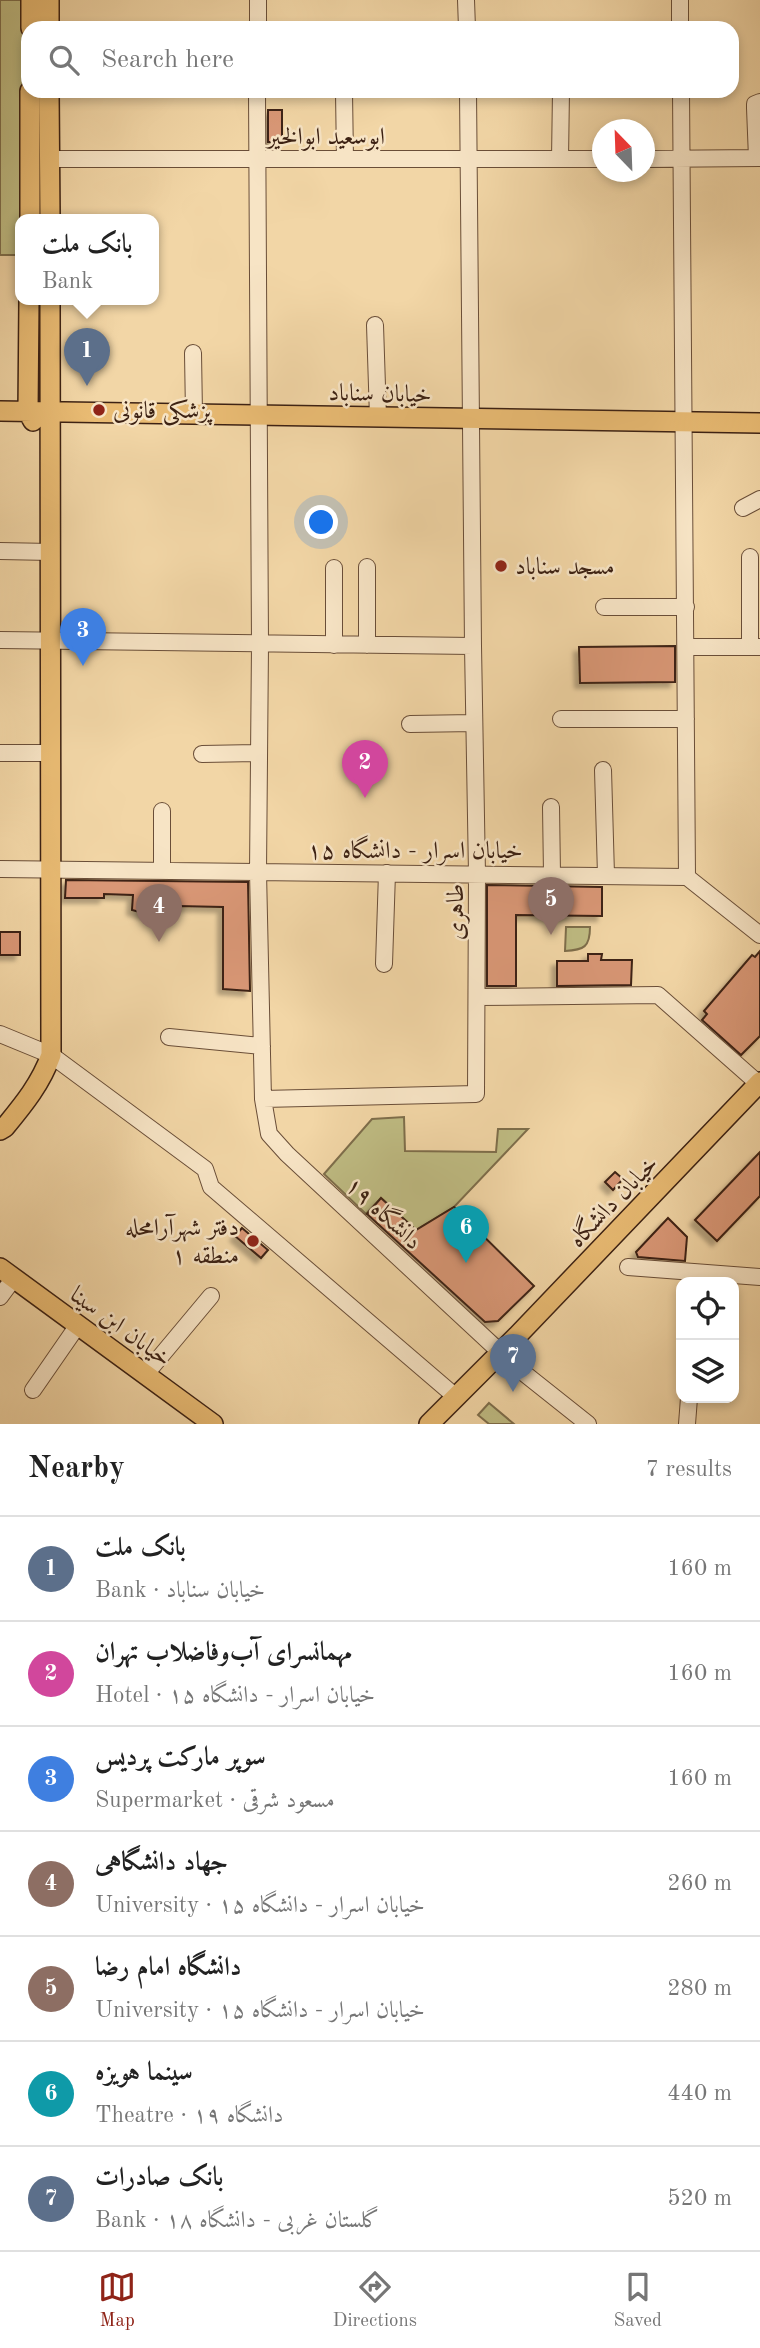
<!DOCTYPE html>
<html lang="en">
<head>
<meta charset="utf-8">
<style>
	body { margin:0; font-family:"Old Standard TT",Amiri,serif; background:#f2f2f2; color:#222 }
	.controls { position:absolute; right:21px; bottom:21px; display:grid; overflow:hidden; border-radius:14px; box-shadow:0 4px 10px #0003 }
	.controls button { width:63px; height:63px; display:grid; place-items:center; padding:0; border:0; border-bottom:2px solid #e0e0e0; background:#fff; color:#222; font:35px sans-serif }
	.compass { position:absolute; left:592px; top:119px; width:63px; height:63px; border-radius:50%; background:#fff; box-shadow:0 4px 10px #0003; rotate:337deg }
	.you { position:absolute; left:322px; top:523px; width:24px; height:24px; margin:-18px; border:5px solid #fff; border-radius:50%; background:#1a73e8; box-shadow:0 0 0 10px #1a73e833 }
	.badge { display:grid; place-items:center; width:46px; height:46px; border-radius:50%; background:#8f2418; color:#fff; font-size:23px; font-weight:700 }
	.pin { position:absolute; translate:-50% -58px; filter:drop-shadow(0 2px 4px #0008) }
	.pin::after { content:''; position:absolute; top:37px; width:24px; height:21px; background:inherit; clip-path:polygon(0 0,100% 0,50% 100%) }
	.popup { position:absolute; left:15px; top:214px; width:144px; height:91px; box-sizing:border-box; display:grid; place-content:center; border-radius:14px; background:#fff; filter:drop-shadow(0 2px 5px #0005); font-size:23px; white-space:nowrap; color:#767676 }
	.popup b { font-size:26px; color:#222 }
	.popup::after { content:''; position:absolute; left:50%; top:100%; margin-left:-14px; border:14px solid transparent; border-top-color:#fff }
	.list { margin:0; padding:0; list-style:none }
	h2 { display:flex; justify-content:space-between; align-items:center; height:91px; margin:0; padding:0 28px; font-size:30px }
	h2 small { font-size:23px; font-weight:400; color:#767676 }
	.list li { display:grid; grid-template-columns:46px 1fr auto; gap:21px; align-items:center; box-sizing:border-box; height:105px; padding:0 28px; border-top:2px solid #e0e0e0 }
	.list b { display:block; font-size:26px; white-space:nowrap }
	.list p { margin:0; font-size:23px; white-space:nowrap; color:#767676 }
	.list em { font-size:23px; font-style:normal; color:#767676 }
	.icon { flex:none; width:38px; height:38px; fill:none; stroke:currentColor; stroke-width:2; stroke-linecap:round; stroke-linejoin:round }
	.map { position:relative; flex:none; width:760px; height:1424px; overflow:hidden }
	.search { position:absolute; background:#fff; box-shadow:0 4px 10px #0003; left:21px; right:21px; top:21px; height:77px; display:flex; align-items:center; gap:18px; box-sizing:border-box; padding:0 24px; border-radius:21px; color:#767676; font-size:26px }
	.sheet { height:826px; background:#fff }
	nav { display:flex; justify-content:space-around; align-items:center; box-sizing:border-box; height:98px; border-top:2px solid #e0e0e0; background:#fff; font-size:19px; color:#767676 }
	nav a { display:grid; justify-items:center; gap:4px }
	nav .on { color:#8f2418 }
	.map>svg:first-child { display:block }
	.green { fill:#bfbc83; stroke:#7e6e4b; stroke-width:2 }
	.building { fill:#d99776; stroke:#3c2113; stroke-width:2; filter:url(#shadow) }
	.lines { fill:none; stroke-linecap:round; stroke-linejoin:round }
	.minor-casing { stroke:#6a4e38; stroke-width:18 }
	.major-casing { stroke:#3c2113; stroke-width:22 }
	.minor { stroke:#f7e4c5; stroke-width:16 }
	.major { stroke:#e9bb73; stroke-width:19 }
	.poi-dot { fill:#8f2418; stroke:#f7e4c5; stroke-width:2.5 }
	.labels { text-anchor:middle; stroke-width:5; stroke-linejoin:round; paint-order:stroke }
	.street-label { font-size:24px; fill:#3c2113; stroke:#f7e4c5 }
	.poi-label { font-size:24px; fill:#3c2113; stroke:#f7e4c5; text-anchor:start }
</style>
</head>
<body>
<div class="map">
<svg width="760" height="1424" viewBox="0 0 760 1424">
	<defs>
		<filter id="shadow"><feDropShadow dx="-5" dy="5" stdDeviation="2" flood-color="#0004"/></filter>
	</defs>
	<rect width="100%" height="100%" fill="#f2d6a6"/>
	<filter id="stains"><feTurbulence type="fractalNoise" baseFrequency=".00286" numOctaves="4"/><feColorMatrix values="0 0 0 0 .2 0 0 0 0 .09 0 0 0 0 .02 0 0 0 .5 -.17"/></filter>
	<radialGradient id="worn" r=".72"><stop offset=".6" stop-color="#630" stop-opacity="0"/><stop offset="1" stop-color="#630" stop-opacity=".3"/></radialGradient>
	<path class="green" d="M0 0H27V220H20V255H0Z
		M566 927H590C590 947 584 950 565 951Z
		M404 1117 405 1151 496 1152 498 1129H528L454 1207 416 1230 381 1198 366 1214 324 1174 372 1119Z
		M489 1403 514 1424H489L478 1415Z"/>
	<path class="building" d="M268 110H282V142H268Z
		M675 646V682L580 683 579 647Z
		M66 880 248 882 250 991 223 989V907L178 906V912L147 914 132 910 133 895 104 894V898H65Z
		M487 885 602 887V916L516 915V986H487Z
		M0 932H20V955H0Z
		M760 951V1036L741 1055 702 1020 707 1014 704 1011 752 955 755 957Z
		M588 954H602L601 960H632L631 985 557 986V961H588Z
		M760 1152V1196L717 1241 695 1220Z
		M615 1172 623 1179 613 1190 605 1182Z
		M381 1198 416 1230 454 1207 534 1286 498 1321 485 1322 367 1214Z
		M668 1218 687 1237 685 1261 638 1257 636 1252Z
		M242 1228 268 1250 261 1258 235 1236Z"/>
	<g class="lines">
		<g class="minor-casing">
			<path id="minor" d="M466 0 467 28
				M680 0V28
				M258 28V0
				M257 91 260 645 258 872 263 1099 269 1134 287 1154 515 1366 588 1424
				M681 91 687 877
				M344 92 345 159
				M757 158 755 108V104L760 102
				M50 159H602
				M560 159 561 91
				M644 159 760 158
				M375 325 378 417
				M193 353 194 414
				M743 508 760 499
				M0 551 51 552
				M750 557V647
				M334 568V645
				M604 607H686
				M0 640 473 646
				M367 645V567
				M686 647H760
				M561 719H686
				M410 724 474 723
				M0 753H50
				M202 754 259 753
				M603 770 606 875
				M551 807 552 874
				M0 869 687 877 760 935
				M162 871V811
				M384 964 387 873
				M478 997 658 995 760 1085
				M0 1034 51 1055 205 1169 211 1187 456 1397
				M169 1037 262 1046
				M263 1099 476 1094 477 874 473 646 468 91
				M628 1267 760 1277
				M0 1297 14 1278
				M145 1375 211 1296
				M33 1390 78 1325
				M687 1424 689 1398"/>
		</g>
		<g class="major-casing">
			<path id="major" d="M49 0V28
				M31 28V0
				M49 91 50 220
				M30 220V91
				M29 300 28 412 33 421
				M0 411 760 423
				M0 1130 5 1127C24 1104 41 1083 51 1055L50 300
				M0 1268 213 1424
				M429 1424 517 1336 760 1082"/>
		</g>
		<use href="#minor" class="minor"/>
		<use href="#major" class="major"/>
	</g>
	<g class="poi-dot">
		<circle cx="99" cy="410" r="7"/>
		<circle cx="501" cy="566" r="7"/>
		<circle cx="253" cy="1241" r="7"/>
	</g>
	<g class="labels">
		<g class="street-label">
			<text x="326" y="144">ابوسعید ابوالخیر</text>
			<text transform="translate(380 393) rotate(1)" y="8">خیابان سناباد</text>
			<text x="415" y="858">خیابان اسرار - دانشگاه ۱۵</text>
			<text transform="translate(455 912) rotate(-90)" y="8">طاهری</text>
			<text transform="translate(613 1201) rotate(-46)" y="8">خیابان دانشگاه</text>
			<text transform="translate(384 1213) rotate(43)" y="8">دانشگاه ۱۹</text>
			<text transform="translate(121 1326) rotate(36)" y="8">خیابان ابن سینا</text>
		</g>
		<g class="poi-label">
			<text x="113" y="418">پزشکی قانونی</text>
			<text x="515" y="574">مسجد سناباد</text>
			<text x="239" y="1235" text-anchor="end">دفتر شهرآرامحله<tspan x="239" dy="28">منطقه ۱</tspan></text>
		</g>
	</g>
	<rect width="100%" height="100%" filter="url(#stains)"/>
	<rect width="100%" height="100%" fill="url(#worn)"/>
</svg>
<div class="controls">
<button><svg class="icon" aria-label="locate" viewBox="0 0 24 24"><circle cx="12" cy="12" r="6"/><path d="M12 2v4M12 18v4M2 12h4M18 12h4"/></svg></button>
<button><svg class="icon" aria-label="layers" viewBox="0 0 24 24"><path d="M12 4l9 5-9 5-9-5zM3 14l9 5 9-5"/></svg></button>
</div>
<svg class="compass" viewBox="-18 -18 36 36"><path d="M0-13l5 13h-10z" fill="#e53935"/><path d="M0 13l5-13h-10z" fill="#767676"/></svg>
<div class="you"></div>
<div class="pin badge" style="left:87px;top:386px;background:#5c6f8a">1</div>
<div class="popup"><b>بانک ملت</b>Bank</div>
<div class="pin badge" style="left:365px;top:798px;background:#d1479c">2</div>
<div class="pin badge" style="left:83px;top:666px;background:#3f7fe0">3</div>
<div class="pin badge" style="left:159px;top:942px;background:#8d6e63">4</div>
<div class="pin badge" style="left:551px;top:935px;background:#8d6e63">5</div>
<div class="pin badge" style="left:466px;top:1263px;background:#0f9aa8">6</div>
<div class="pin badge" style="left:513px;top:1392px;background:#5c6f8a">7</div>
<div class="search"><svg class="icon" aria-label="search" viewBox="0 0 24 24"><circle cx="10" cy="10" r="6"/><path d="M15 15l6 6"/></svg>Search here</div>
</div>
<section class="sheet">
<h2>Nearby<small>7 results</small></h2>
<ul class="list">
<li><span class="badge" style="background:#5c6f8a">1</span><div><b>بانک ملت</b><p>Bank · خیابان سناباد</p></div><em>160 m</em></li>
<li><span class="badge" style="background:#d1479c">2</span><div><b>مهمانسرای آب‌و‌فاضلاب تهران</b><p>Hotel · خیابان اسرار - دانشگاه ۱۵</p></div><em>160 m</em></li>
<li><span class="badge" style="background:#3f7fe0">3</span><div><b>سوپر مارکت پردیس</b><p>Supermarket · مسعود شرقی</p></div><em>160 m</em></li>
<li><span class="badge" style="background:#8d6e63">4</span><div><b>جهاد دانشگاهی</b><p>University · خیابان اسرار - دانشگاه ۱۵</p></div><em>260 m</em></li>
<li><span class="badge" style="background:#8d6e63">5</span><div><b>دانشگاه امام رضا</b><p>University · خیابان اسرار - دانشگاه ۱۵</p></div><em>280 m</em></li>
<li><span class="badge" style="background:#0f9aa8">6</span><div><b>سینما هویزه</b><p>Theatre · دانشگاه ۱۹</p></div><em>440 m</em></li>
<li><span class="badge" style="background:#5c6f8a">7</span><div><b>بانک صادرات</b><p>Bank · گلستان غربی - دانشگاه ۱۸</p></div><em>520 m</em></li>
</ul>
</section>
<nav>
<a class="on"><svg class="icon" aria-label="map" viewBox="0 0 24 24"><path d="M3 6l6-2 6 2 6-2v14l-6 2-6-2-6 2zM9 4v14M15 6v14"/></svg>Map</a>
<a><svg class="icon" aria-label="directions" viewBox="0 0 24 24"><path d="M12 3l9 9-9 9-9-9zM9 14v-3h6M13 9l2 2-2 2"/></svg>Directions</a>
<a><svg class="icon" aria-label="saved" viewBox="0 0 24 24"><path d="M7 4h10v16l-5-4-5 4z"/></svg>Saved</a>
</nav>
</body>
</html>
